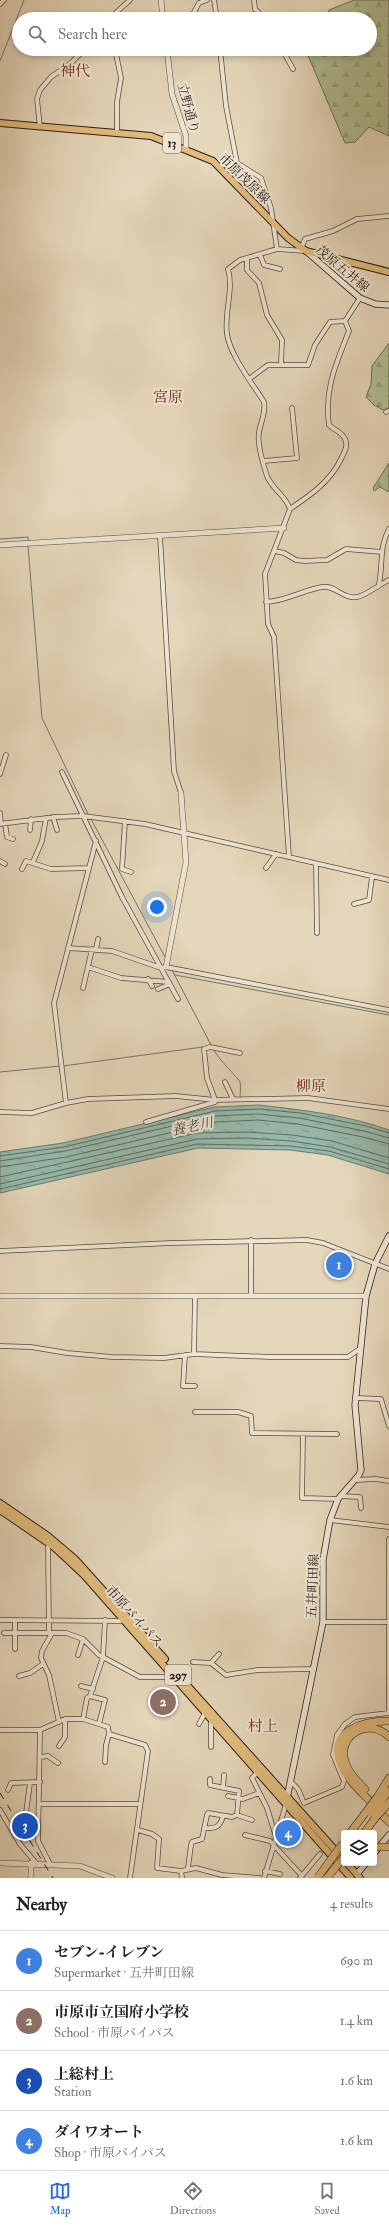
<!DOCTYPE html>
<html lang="en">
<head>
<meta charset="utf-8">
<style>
	body { margin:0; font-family:"IM FELL Double Pica","Noto Serif JP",serif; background:#f6f6f6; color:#202124 }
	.controls { position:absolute; right:12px; bottom:12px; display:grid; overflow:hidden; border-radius:4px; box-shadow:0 2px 6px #0003 }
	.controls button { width:36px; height:36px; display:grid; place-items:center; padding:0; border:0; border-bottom:1px solid #e0e0e0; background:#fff; color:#202124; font:20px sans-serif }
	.you { position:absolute; left:157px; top:907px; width:14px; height:14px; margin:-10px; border:3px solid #fff; border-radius:50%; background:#1a73e8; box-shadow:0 0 0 6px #1a73e833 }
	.badge { display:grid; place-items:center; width:26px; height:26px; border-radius:50%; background:#2563eb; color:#fff; font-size:13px; font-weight:700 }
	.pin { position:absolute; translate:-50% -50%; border:2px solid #fff; box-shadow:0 1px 4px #0006 }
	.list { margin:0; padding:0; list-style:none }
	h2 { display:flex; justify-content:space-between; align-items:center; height:52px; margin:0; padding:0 16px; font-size:17px }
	h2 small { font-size:13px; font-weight:400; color:#757577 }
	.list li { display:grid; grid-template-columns:26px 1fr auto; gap:12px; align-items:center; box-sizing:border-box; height:60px; padding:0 16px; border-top:1px solid #e0e0e0 }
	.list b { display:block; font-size:15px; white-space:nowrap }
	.list p { margin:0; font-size:13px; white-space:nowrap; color:#757577 }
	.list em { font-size:13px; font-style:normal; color:#757577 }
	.icon { flex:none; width:22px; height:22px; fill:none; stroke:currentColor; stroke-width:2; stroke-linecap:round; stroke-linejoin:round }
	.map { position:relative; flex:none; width:389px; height:1878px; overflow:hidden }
	.search { position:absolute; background:#fff; box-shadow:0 2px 6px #0003; left:12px; right:12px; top:12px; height:44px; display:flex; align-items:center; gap:10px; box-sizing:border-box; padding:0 14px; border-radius:22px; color:#757577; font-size:15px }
	.sheet { height:292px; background:#fff }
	nav { display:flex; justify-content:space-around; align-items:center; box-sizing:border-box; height:56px; border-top:1px solid #e0e0e0; background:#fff; font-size:11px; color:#757577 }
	nav a { display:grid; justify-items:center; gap:2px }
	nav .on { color:#2563eb }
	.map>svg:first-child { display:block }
	.forest { fill:url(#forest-firs); stroke:#6c6e56 }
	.water { fill:url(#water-ripples); stroke:#6a7b71 }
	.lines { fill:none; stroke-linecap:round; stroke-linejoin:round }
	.shore { stroke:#606c62; stroke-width:1 }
	.stream { stroke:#6a7b71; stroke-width:1 }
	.motorway-tunnel { stroke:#bfb29a; stroke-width:7; stroke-dasharray:7 3.5; stroke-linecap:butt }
	.minor-casing { stroke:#584c40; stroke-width:5.5 }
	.tertiary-casing { stroke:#584c40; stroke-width:6 }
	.secondary-casing { stroke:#291d18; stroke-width:7 }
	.primary-casing { stroke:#291d18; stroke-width:8 }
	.trunk-casing { stroke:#291d18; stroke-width:8 }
	.motorway-casing { stroke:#291d18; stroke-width:8 }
	.minor { stroke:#eee5d2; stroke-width:4 }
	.tertiary { stroke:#eee5d2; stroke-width:5 }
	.secondary { stroke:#eee5d2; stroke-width:5.5 }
	.primary { stroke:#e2bc7d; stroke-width:6 }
	.trunk { stroke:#e2bc7d; stroke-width:6 }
	.motorway { stroke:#e2bc7d; stroke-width:7 }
	.rail { stroke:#291d18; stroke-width:1; stroke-dasharray:7 7; stroke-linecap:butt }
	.motorway-bridge-casing { stroke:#291d18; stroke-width:8; stroke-linecap:butt }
	.motorway-bridge { stroke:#e2bc7d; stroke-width:7 }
	.labels { text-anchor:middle; stroke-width:4; stroke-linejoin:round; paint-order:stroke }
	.shield { fill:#eee5d2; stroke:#645950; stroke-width:1 }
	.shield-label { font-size:12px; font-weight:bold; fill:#291d18 }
	.street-label { font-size:13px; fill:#291d18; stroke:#eee5d2 }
	.water-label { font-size:14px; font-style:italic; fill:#4a4c44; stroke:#eee5d2 }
	.quarter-label { font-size:15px; fill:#7a1f14; stroke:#eee5d2 }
</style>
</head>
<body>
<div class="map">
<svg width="389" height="1878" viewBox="0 0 389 1878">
	<defs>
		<pattern id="forest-firs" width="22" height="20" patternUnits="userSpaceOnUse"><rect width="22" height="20" fill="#b0bf94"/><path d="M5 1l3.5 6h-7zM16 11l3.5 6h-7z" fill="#97a47f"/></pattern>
		<pattern id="water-ripples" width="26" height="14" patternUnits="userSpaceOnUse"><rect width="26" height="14" fill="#96baac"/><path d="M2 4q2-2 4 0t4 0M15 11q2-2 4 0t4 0" fill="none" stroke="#819f93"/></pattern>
	</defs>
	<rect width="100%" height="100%" fill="#e5d7ba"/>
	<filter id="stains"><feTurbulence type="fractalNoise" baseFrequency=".005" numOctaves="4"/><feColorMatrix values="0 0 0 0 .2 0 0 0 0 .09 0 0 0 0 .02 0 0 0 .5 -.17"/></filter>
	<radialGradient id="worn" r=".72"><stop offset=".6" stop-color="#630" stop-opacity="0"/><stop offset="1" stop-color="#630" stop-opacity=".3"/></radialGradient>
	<path class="forest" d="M354 0H389V136L369 127 355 142 345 143 307 53 300 49H370V19H328L329 10Z
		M389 343V408L383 410 374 405 366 397 371 384 372 366Z
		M389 463V492L380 487 374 491 373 488Z"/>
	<path class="water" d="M259 1105C303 1110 347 1115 389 1130V1174L328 1155 290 1150 198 1148 0 1193V1152L63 1143 214 1107Z"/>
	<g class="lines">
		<path class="shore" d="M0 1156 64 1147 215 1111 259 1109 300 1113 366 1126 389 1133
			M0 1161 65 1151 215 1116 258 1114 299 1118 364 1131 389 1138
			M0 1167 66 1157 216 1122 258 1120 298 1124 363 1137 389 1144
			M0 1177 197 1133 246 1132 292 1135 332 1141 389 1158
			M0 1184 197 1139 246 1138 291 1141 330 1147 389 1164
			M0 1189 197 1144 290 1146 329 1151 389 1169"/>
		<path class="stream" d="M0 61 24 0
			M0 539 28 537V541
			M28 546 42 718 89 816
			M91 819 165 957
			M172 970 211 1045
			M175 975 389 1015
			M214 1050C218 1059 240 1080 240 1082 241 1087 240 1094 240 1099
			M63 1066 203 1047
			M0 1072 60 1066"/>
		<path class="motorway-tunnel" d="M372 1797 387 1813"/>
		<g class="minor-casing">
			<path id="minor" d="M214 0 217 19
				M254 0 255 9 265 19
				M0 4 4 0
				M109 19 130 0
				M177 19 193 14 199 3 207 0
				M100 49 104 51 110 49
				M115 49 121 78 117 102V133
				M220 49 226 106 237 163 261 178 271 208 277 249
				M282 49 293 69
				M167 50 221 52
				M40 127 37 99 40 90 51 77 71 63 85 49
				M219 166 237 163
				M301 249 305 239 333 231 357 219 389 216
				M260 255 264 265 280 269
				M247 259V270L259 283 267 315 282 340 281 364
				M249 379 268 365H308L315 345 330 322 345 321 360 298
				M386 412 389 411
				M264 461 297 458 292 408
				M290 509C312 494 331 481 342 457 345 451 348 445 345 439 342 432 334 430 329 425 324 389 336 364 349 331L345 321
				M160 536 174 771 181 793
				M275 551 284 553 296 560 304 561 327 560 346 549 382 552
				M379 584C383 565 379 547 389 529
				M266 602C286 601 303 590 322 587 334 584 344 600 357 597 365 596 380 584 389 580
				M62 772 122 897 178 999
				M0 774 6 755
				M0 813 1 823
				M53 817 57 830
				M125 821 122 869 131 872
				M5 823 7 837 13 839
				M0 824 55 817 83 816 145 824 389 880
				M30 830 31 819
				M289 857 274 637 268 624 265 574 290 509C286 496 272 489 267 476 263 464 257 444 259 432 261 421 266 413 264 402 252 383 230 355 227 334 224 312 234 290 228 269L240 260 277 249 305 251
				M0 861 5 864
				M33 862 42 841 46 818
				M316 864 317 933
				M266 868 276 854
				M22 869 26 861 51 869 89 868
				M354 904 369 900 372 877
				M68 948 112 951 161 968 166 967 389 1010
				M96 949 98 939
				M88 967 121 978 169 982
				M148 979 152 986
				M83 988 92 949
				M158 989 170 984
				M225 1082 233 1099
				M215 1100 207 1078 204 1049 210 1047 240 1053
				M66 1103 54 1003 96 841
				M0 1112 32 1113 66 1103 88 1099 176 1096 215 1100 308 1098 389 1109
				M146 1122 215 1102V1100
				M251 1240V1296
				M0 1251 171 1243 307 1240 323 1243 389 1269
				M0 1346 31 1347 67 1353 112 1357 164 1358 194 1354 270 1357H348L361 1348
				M194 1354 195 1296
				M185 1355 183 1386H195
				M356 1398 381 1399 389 1426
				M195 1412H238L251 1416 252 1433 337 1434
				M303 1434 302 1498 338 1499
				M355 1480 376 1479 389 1481
				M340 1496 360 1497 361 1508
				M330 1520 389 1527
				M48 1543 49 1632
				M0 1620 120 1621 123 1619
				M323 1622H389
				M4 1633H66L83 1639 99 1655 140 1677H174
				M52 1633 42 1651 41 1658 49 1675 59 1722
				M15 1649V1620
				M78 1655 83 1639
				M193 1662 211 1663 226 1675 258 1670 314 1669
				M211 1663 219 1654
				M19 1676 30 1673 43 1664
				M81 1686 93 1689
				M389 1713V1539
				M83 1719 87 1698 90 1696
				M99 1724 105 1700 90 1696 103 1657 105 1620
				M199 1724 205 1713
				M0 1730H40L65 1719H83L108 1727 109 1734 145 1745 148 1751 130 1878
				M40 1730 38 1841 50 1864
				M59 1746 65 1737V1719
				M211 1747V1720
				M40 1757 48 1756 58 1763
				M105 1762 106 1745 109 1734
				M257 1773 252 1778 267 1808 276 1837
				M291 1782 298 1789 304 1803 342 1787 344 1781 333 1755 337 1735 345 1724 355 1717 389 1713
				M223 1788 224 1775
				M8 1790 11 1783 40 1782
				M228 1796 243 1799 259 1793
				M40 1804H140
				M0 1810 20 1844 36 1863
				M26 1813 30 1783
				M237 1815 252 1820
				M204 1828C216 1829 220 1827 223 1816
				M138 1830 152 1834 159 1839 157 1868 181 1871 182 1878
				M245 1835 270 1841 302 1876
				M188 1868 191 1845 192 1842 202 1839 207 1815 208 1813 232 1817 237 1815 239 1791 210 1785V1779
				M181 1871 196 1868 222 1875 260 1878
				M265 1871 280 1874
				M264 1878 286 1804
				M300 1878 320 1854"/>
		</g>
		<g class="tertiary-casing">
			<path id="tertiary" d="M161 0 163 19
				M167 49 172 94 186 136V149
				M0 545 284 528
				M166 967 186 862 181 793
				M0 1296H366
				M0 1863 80 1866 112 1878
				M31 1878V1863"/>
		</g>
		<g class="secondary-casing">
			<path id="secondary" d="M306 251 360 298 375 304 389 305
				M287 1798 323 1622V1560L330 1520 338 1499 359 1475 361 1470 355 1405 366 1296 375 1264 389 1236
				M374 1853 389 1835
				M357 1874 366 1863"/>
		</g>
		<g class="primary-casing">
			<path id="primary" d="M0 123 151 136 213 161 288 238 306 251 389 272"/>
		</g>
		<g class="trunk-casing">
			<path id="trunk" d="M0 1503 48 1536 75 1559 165 1659
				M0 1510 54 1547 84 1575 351 1878
				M177 1674 344 1860
				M347 1863 360 1878"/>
		</g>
		<g class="motorway-casing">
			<path id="motorway" d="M365 1789C357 1781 348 1772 345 1761 337 1734 370 1717 389 1737
				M378 1796 389 1778
				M383 1799 389 1791
				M370 1801C359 1790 347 1779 341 1765 326 1730 364 1721 389 1721
				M384 1817 389 1822
				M350 1833 369 1808
				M364 1833 376 1817"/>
		</g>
		<use href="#minor" class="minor"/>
		<use href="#tertiary" class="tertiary"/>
		<use href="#secondary" class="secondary"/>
		<use href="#primary" class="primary"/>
		<use href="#trunk" class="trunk"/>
		<use href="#motorway" class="motorway"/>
		<path class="rail" d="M0 1793 53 1878"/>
		<g class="motorway-bridge-casing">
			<path id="motorway-bridge" d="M369 1808 378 1796
				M371 1813 383 1799
				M376 1817 388 1804
				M374 1847H389
				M318 1877 343 1843
				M327 1878 344 1857"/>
		</g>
		<use href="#motorway-bridge" class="motorway-bridge"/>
	</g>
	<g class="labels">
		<g class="shield">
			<rect x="163" y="133" width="18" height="20" rx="3"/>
			<rect x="165" y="1665" width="26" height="20" rx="3"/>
		</g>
		<g class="shield-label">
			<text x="172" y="147">13</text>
			<text x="178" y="1679">297</text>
		</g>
		<g class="street-label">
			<text transform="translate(189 108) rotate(75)" y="5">立野通り</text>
			<text transform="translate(245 178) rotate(44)" y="5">市原茂原線</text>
			<text transform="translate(343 268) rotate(40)" y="5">茂原五井線</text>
			<text transform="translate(312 1586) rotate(-88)" y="5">五井町田線</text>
			<text transform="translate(135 1616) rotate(48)" y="5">市原バイパス</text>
		</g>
		<g class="water-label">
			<text transform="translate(192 1126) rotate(-12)" y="5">養老川</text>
		</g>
		<g class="quarter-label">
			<text x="75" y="76">神代</text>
			<text x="168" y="402">宮原</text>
			<text x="311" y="1091">柳原</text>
			<text x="263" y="1731">村上</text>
		</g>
	</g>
	<rect width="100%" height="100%" filter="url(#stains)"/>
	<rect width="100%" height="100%" fill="url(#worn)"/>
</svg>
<div class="controls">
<button><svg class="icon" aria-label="layers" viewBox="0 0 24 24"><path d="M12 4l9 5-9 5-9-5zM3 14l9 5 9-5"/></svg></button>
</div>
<div class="you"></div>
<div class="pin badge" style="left:339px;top:1265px;background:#3f7fe0">1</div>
<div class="pin badge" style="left:163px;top:1702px;background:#8d6e63">2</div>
<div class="pin badge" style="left:25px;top:1826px;background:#1a4fb4">3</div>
<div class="pin badge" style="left:288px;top:1833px;background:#3f7fe0">4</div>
<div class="search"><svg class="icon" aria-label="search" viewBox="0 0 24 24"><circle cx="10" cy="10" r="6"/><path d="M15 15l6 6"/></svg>Search here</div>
</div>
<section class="sheet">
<h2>Nearby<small>4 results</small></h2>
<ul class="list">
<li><span class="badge" style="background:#3f7fe0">1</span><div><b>セブン-イレブン</b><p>Supermarket · 五井町田線</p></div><em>690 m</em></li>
<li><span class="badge" style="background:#8d6e63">2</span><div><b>市原市立国府小学校</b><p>School · 市原バイパス</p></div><em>1.4 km</em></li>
<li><span class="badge" style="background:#1a4fb4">3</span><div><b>上総村上</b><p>Station</p></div><em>1.6 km</em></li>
<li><span class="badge" style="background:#3f7fe0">4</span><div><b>ダイワオート</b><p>Shop · 市原バイパス</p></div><em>1.6 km</em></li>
</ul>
</section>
<nav>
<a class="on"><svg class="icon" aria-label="map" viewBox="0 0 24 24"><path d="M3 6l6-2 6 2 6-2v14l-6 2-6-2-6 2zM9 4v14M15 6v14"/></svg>Map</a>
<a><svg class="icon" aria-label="directions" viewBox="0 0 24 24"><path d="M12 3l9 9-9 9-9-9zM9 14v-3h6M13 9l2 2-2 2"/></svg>Directions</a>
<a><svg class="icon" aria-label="saved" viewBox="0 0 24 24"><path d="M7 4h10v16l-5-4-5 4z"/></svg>Saved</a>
</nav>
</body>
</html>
